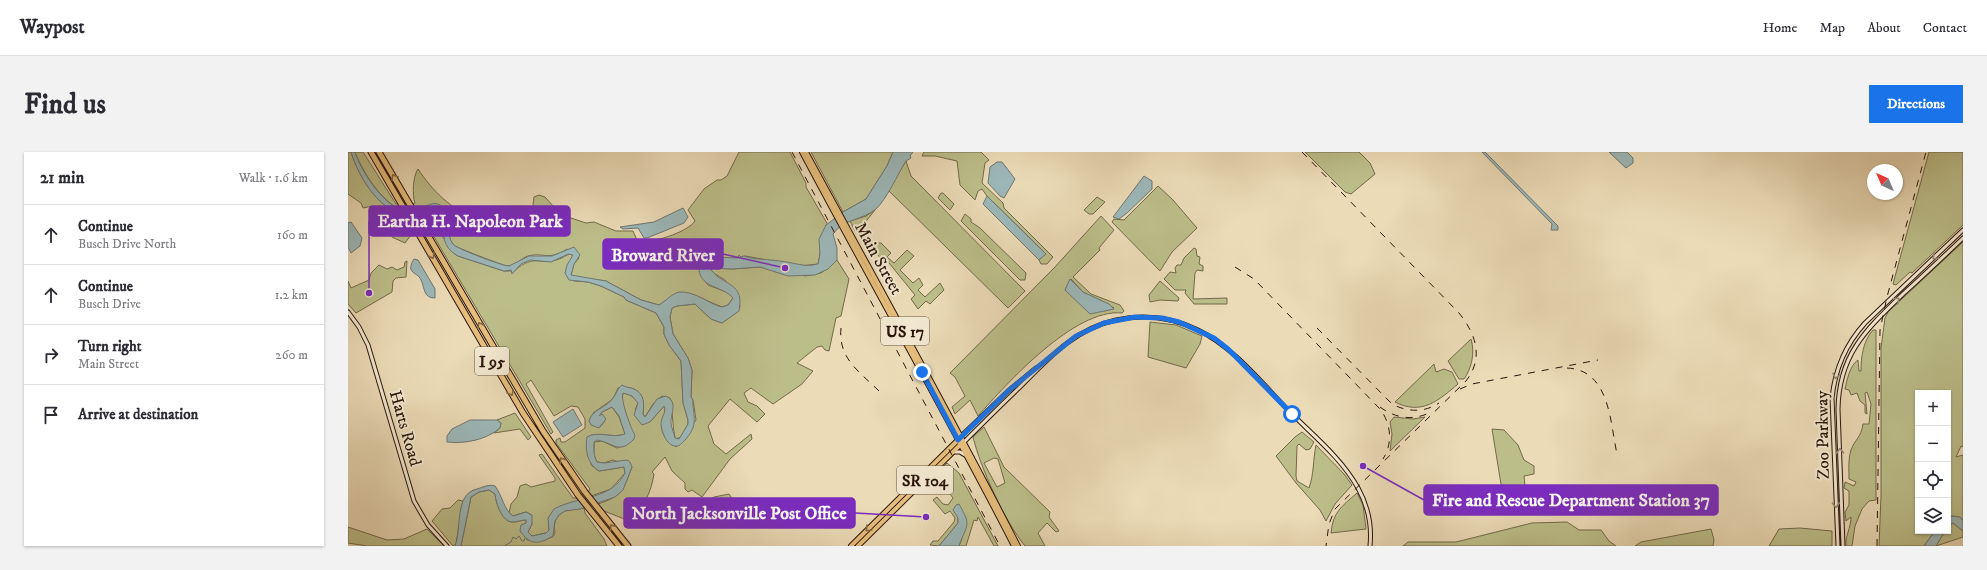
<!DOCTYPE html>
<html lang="en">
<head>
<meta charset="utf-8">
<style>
	body { margin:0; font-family:"IM FELL DW Pica",serif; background:#f2f2f3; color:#2b2b33 }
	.controls { position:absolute; right:12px; bottom:12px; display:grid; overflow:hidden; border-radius:0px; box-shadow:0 1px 3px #0004 }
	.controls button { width:36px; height:36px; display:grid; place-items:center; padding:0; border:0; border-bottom:1px solid #e1e1e2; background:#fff; color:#2b2b33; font:20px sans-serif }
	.compass { position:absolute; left:1519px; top:12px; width:36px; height:36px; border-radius:50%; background:#fff; box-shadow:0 1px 3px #0004; rotate:316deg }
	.stop { position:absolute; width:12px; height:12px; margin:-9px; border:3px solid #1a73e8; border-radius:50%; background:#fff }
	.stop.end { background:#1a73e8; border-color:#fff; box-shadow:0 1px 4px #0008 }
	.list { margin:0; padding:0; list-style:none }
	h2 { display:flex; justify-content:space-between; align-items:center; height:52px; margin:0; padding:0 16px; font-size:17px }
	h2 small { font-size:13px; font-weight:400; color:#7c7c81 }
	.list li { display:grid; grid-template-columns:26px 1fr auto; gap:12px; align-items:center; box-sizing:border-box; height:60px; padding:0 16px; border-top:1px solid #e1e1e2 }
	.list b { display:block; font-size:15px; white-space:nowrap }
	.list p { margin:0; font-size:13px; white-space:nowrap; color:#7c7c81 }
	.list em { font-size:13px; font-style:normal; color:#7c7c81 }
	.icon { flex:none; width:22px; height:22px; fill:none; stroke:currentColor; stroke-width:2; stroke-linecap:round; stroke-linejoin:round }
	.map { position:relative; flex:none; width:1615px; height:394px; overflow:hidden; border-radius:0px }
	header { display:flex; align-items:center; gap:24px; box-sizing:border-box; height:56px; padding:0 20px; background:#fff; border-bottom:1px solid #e1e1e2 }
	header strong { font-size:19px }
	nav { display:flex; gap:22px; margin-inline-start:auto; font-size:14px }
	.intro { display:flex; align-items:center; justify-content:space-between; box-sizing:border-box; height:96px; padding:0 24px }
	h1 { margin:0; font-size:28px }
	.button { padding:10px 18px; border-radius:0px; background:#1a73e8; color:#fff; font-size:14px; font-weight:700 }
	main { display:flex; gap:24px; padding:0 24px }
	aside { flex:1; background:#fff; border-radius:0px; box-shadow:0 1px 3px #0004 }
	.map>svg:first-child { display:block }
	.green { fill:#bcbe8a; stroke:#73694a; fill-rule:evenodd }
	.water { fill:#9cb8b9; stroke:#6e7673 }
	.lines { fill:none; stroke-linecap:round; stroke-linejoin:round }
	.stream { stroke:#6e7673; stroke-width:1 }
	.secondary-casing { stroke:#2a1409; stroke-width:5 }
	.primary-casing { stroke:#2a1409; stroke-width:6 }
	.highway-casing { stroke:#2a1409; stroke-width:7 }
	.secondary { stroke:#f2e8d0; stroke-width:3 }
	.primary { stroke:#e6be7c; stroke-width:4 }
	.highway { stroke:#e6be7c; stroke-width:5 }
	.rail { stroke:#2a1409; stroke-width:1; stroke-dasharray:7 7; stroke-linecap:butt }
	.oneway { stroke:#886942 }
	.oneway2 { stroke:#988976 }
	.route { stroke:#1a73e8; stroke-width:5 }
	.labels { text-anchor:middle; stroke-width:4; stroke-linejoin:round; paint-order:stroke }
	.shield { fill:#f2e8d0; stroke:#665445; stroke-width:1 }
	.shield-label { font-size:16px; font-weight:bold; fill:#2a1409 }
	.street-label { font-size:17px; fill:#2a1409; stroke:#f2e8d0 }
	.leader { fill:none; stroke:#7b2cbf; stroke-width:1.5 }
	.callout-dot { fill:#7b2cbf; stroke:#f2e8d0; stroke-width:1.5 }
	.callout { fill:#7b2cbf; stroke:#7b2cbf; stroke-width:1.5 }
	.callout-label { font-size:18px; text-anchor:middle; font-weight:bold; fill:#fff }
</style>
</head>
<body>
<header>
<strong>Waypost</strong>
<nav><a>Home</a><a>Map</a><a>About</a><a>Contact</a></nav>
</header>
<div class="intro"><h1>Find us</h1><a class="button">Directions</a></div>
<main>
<aside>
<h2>21 min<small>Walk · 1.6 km</small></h2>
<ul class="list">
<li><svg class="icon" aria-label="ahead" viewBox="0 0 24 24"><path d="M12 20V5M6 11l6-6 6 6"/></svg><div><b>Continue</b><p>Busch Drive North</p></div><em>160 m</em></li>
<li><svg class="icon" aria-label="ahead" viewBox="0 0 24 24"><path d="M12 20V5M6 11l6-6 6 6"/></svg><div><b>Continue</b><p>Busch Drive</p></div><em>1.2 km</em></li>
<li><svg class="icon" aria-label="right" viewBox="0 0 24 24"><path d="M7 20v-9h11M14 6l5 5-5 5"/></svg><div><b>Turn right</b><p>Main Street</p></div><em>260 m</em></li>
<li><svg class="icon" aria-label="arrive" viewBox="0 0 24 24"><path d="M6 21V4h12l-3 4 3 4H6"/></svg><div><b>Arrive at destination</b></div></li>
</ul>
</aside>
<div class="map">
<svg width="1615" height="394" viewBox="0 0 1615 394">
	<rect width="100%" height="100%" fill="#ebdbb7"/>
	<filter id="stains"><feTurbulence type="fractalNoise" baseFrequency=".005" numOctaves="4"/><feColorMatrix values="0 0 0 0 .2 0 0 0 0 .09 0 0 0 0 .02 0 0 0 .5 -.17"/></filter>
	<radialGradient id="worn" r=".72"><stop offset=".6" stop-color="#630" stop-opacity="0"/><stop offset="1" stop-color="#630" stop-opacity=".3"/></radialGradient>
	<path class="green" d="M0 0H3C10 22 30 59 56 62L63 83 57 91 44 85C40 67 41 63 24 54L15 56 13 51 0 42Z
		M7 0H15L48 52H50L54 58C34 51 14 19 7 0Z
		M391 0H442L458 31V35L480 73H478L470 112 452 114 397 104 383 107 365 104 354 125 360 133 381 141 385 146 380 153 374 155 343 142 317 149 311 153 293 148 258 129 225 125 223 123 226 112 231 106 219 97C201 109 196 100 180 104 173 106 167 115 159 114 154 113 107 95 105 93 98 83 101 70 98 60L79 53 75 57 68 58 65 52 67 51C64 43 65 24 70 17 83 37 104 59 128 66 146 70 166 68 184 68L188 60 185 52 186 45 191 43 197 45 205 54 223 66 238 71 246 70 268 79H285L289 88C302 93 340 80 347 69L340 58 356 37 369 28H373L379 24Z
		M463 0H545L539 14 518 47 495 60Z
		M576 0H633L641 8 637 11 634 31 655 51 656 56 705 105 699 112H693L691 108 696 103 691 95 639 44 634 37 630 39 627 48 612 33 609 9 587 4H574Z
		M957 0H1011L1022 11 1027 22 1003 42 997 40Z
		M1581 0H1615V73L1564 121 1562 120 1548 133 1545 132Z
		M558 9 563 24 677 139 660 156 540 38Z
		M810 34 825 48 849 76 824 100 812 119 764 70 766 67 776 68Z
		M593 41H595L606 52 602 58 590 46Z
		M749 45 757 50 745 62H741L736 58Z
		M527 58 511 78 507 79 502 69 518 64Z
		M88 59 96 64 94 84 107 102 110 104 156 119H166C188 100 192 115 211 107 215 106 218 103 222 102L226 104 225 106 217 121 226 129 240 130 253 134 276 145 278 148 308 161 316 175V182L321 193 333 209 335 250 340 268V272L333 285 327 287V286C324 272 325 260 322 246L314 244 305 252 297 265 295 262C297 243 291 233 270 236L265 247 245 261 251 276 257 269 251 264 254 260 264 255 271 265 277 282C266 286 255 281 243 283V313L251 319 276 315 277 321 263 337 243 344 240 340 242 337 208 291V288L212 286 213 290H217L237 276V267L230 255 223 254 206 264 183 228 178 232 205 280 203 282 76 68H74L71 62Z
		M617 62 623 67V70L632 76 678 121 677 128H672L613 69Z
		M753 64 766 78 751 96 752 98 725 125 743 142 772 153 776 159 774 161C727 156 659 231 630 264L622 248 607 262 604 255 617 244 607 225 602 221 707 115ZM723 127 735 140 766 156 757 159 717 138Z
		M1615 90V295L1613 294 1608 305 1615 303V369L1612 365 1604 364 1600 367V241H1570V379H1587L1576 394H1531L1533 344V196L1537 166 1540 160Z
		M526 91H533L543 101 539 105 546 111 559 98 566 104 552 118 565 131 571 126 575 133 570 138 577 145 592 131 596 138 582 152 578 149 570 157 563 147 567 143 537 106 533 107 523 94Z
		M846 96 848 97 849 104 852 105 851 112 855 114V119L849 118 847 121 845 147 879 146V152H846L837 141 838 138H827L816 127 822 120 828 121 827 116 829 113H833L836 106Z
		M489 108 501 127 493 164 488 166 481 199 477 198 474 194 469 195 449 211 465 219 454 232 425 252 403 236 396 241 400 250 409 254 417 262 409 270 382 247 360 274 366 292 378 302 403 282 404 287 382 307 354 345 344 338 340 340 337 337V331L324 319 317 305 304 320 306 322C303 341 295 358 279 368L256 359 250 352C275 344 275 338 284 315L265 308 256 311 249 310 246 303V290L254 289 269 296 278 293 283 279 274 249 275 241C282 242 286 245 290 251L287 258 302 270 316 254C320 262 308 272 317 284 320 288 325 291 328 295L348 268 345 248 343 245 344 218 340 206 325 182 322 165 324 156 329 154 347 152 363 167 374 171 390 159 392 154 377 128 364 120 363 118 364 116 384 117 412 115 440 123 453 122 457 124 473 121Z
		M59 109 58 125 48 126 45 129 44 140 8 161 0 152V129L3 136 21 128 23 121 31 113 39 117 44 115 49 118 56 115 57 110Z
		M812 129 831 146 830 149 812 148 802 150 801 143Z
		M802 170 828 173 854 184 852 192 838 216 800 205Z
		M1525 178H1528V348L1521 349 1514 357 1507 374 1504 394H1498C1497 384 1503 376 1503 365L1498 369 1497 360 1501 353V339L1496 336 1497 330 1506 334 1508 330 1501 327C1501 318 1500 307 1503 298 1507 287 1513 286 1515 272H1521L1523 252 1519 240 1517 241 1519 262 1517 261V253L1512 249 1509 241 1503 243 1501 238 1497 237C1499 228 1502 213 1510 208L1511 219H1513C1513 205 1515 189 1525 178Z
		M1123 187C1127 200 1124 216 1116 227H1111L1100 209Z
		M1086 212 1088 220 1096 217 1104 220 1110 232C1091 248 1074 264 1047 250Z
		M167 261 183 285 180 288 172 277 146 281 152 276 153 271 149 268Z
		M1046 265 1065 267 1077 265 1042 299 1044 282 1042 270Z
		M636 275 656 315 702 360 701 365 711 379 708 380 699 371 690 381 697 394H677C656 368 633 317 625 285ZM646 306 650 307 657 331 649 335 636 311Z
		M1144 277 1156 278 1170 293 1176 308 1186 314V322L1176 324 1177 334 1159 337 1153 332Z
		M954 280 966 290 962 297 958 298 951 292 949 294 948 324 949 329 961 336C966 322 965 308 968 293L996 322 1004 333 987 352 978 369 972 358 948 331 928 304 947 285Z
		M194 302 225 346H228L231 349 206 358 201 370V378L198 381 184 384 180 380 184 372 182 362 178 360 165 364 161 361 163 352 169 345 172 334 178 332 183 335 207 329V326L191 303Z
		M599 311 611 321 650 394H646L630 365 629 369 626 368 618 394H611L614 386 610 366V371L591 394 582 393 585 389H590L606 370 607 366 602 359 597 362 585 348 589 345 595 352 600 353 605 346 588 322Z
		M141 338 147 342C148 351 154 370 165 370 170 370 173 368 178 368L179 388C225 388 196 378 212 362 218 356 228 358 236 356L237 361 256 387 259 394H113L123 345 131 340Z
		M1009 341 1015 353 1018 377 983 381C985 360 993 355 1009 341Z
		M381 342 385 348 369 363C362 363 358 359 356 353L366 345Z
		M110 348 115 349 108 392 105 394 84 369 94 357 102 356Z
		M1219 370 1231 378H1253L1261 389 1268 394H1055L1060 390H1108L1184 371Z
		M1605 371 1615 379V385L1588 394 1597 379H1600L1601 374Z
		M0 375 39 388 56 387 79 377 96 394H19L0 391Z
		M1452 376 1484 379V394H1421L1431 377Z
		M1363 377 1366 388 1365 394H1287L1293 390Z"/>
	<path class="water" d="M3 0H7C13 19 33 49 51 57 57 60 63 59 69 58 77 57 83 48 92 53 106 62 96 80 105 92 107 96 154 114 161 114L181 104H204L226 95 232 103 226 112 223 123 258 129 293 148 311 153C318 149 324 141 332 140 347 139 361 152 374 155L380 153 385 146C375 134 352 136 351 117L362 105 390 106 391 103 393 105 395 104C408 108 419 107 431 109 446 110 455 116 470 112L472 102 471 87 478 73 495 60 518 47 539 14 545 0H565L562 4 563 6 558 9C550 22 538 48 528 57 515 68 495 67 485 82L489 96V108L480 117 467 123 440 124 412 115 384 117 364 116 363 118C366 120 367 123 370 125 386 135 395 137 391 159L374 171 363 167 347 152 329 154 324 156 322 165 325 182 340 206 344 218 343 245C346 249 344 250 345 254 347 269 348 276 337 288 334 291 331 295 327 294 319 294 313 279 313 272 313 265 319 260 316 254L302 270 294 273 286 263 290 251 284 244 275 241C272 247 283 277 287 283L286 287C271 303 266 291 249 288L246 290C246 297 245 303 249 310L256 311 279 308 282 310 284 315 275 338 267 345 232 357 217 359 211 363 207 369 205 384C190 393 182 393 172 379L173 373 178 371V368C173 368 169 370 165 370 154 371 148 351 147 342L141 338 131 340 123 345 113 394H107C114 376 106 342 129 337 136 335 140 332 147 334 154 343 156 358 165 364L178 360 184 363V372L180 380 184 384 198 381 201 378 200 366 206 357C229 344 264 348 277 321L276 315 251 319C239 311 237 299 239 285 251 278 264 287 277 282L271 264 264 255 254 260 251 264 254 262 258 267 251 276 243 273 241 269C244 257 259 256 265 246 269 241 269 237 274 233 278 236 282 235 286 237 297 242 296 252 295 262L297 265 309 247 318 244C330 250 323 261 323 270 323 275 326 281 327 286L331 287 340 272V268L335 251 333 209 321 193 316 182V175L308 161 278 148 276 145 253 134 240 130 221 128 217 121 219 113 225 103 220 102 203 110 182 108 173 112 164 122 163 118 156 119 110 104C93 95 95 80 96 64 88 55 74 63 63 63 33 63 11 26 3 0Z
		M1134 0H1137L1210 74V78H1203L1204 72Z
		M1261 0H1279L1285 6V11L1278 16Z
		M649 10H654L667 27 656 46 652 44 640 31 642 15Z
		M796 24 804 29V37L779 61 771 67 765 65Z
		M639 44 698 102 691 108 635 52Z
		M335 56 340 65 336 71 299 86H296L290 76 275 77 272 75 306 70Z
		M3 70 14 86 12 94 3 101 0 95V71Z
		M66 107 70 108 87 137V146C75 146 77 136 73 128 71 123 66 122 64 119 61 116 64 110 66 107Z
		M722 127 735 140 761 152 766 157 742 162 717 138Z
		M225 257 234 273 215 285 205 270Z
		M122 268H149L153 271 152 276C138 288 117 292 99 290V284L104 277Z
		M611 352C624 375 619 371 611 394H591L610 371V366L605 358 608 353Z
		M1604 364 1612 365 1615 369V379L1605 371 1600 375V367Z
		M1587 379H1597L1588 394H1576Z"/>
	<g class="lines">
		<path class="stream" d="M156 394 163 390 165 385 168 387 171 384 174 389H176L177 386"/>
		<g class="secondary-casing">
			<path id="secondary" d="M0 160 11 175 20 193 66 349 80 373 99 394
				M611 286 660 239 688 216
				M615 291C633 273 652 254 671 236 700 207 726 177 768 168 796 162 825 166 850 178 886 195 916 234 944 262 967 285 994 307 1010 336 1020 354 1024 374 1022 394
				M605 300H612L617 303
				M1490 394 1484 246C1487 217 1498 192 1517 171L1615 78
				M1495 394 1490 257C1491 202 1518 178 1555 142 1575 124 1595 105 1615 86"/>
		</g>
		<g class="primary-casing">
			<path id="primary" d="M454 0C524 132 598 261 666 394
				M458 0C529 131 602 261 670 394
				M503 394 610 288
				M510 394 612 293"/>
		</g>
		<g class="highway-casing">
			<path id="highway" d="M23 0 175 261 230 343 271 394
				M31 0 195 279 237 340 280 394"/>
		</g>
		<use href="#secondary" class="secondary"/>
		<use href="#primary" class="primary"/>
		<use href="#highway" class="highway"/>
		<path class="rail" d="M444 0 652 394
			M954 0 1111 161C1128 182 1136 206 1118 229L987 357 981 372 978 394
			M887 115 906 127 1033 258C1043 273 1045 291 1035 307
			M493 176C490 207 512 220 531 239
			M969 176 1044 252C1059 260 1076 261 1091 251
			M1219 216C1262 218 1262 270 1269 302
			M1112 237 1124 232 1250 208
			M1032 255C1047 266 1064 269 1081 261
			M1529 394 1532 178 1539 145 1578 0"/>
	</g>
	<defs><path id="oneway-chevron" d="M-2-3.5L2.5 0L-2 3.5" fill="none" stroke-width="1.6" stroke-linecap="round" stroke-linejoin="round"/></defs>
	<g class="oneway">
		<use href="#oneway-chevron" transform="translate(46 25) rotate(-120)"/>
		<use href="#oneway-chevron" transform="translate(84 104) rotate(60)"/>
		<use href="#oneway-chevron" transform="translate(132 173) rotate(-120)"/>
		<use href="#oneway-chevron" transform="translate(163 241) rotate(60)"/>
		<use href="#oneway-chevron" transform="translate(214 308) rotate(-124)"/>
		<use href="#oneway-chevron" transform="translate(264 375) rotate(-131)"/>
		<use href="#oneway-chevron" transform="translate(520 377) rotate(135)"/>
	</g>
	<g class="oneway2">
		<use href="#oneway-chevron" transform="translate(1587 105) rotate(137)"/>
		<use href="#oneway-chevron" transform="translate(1549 148) rotate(-43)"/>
		<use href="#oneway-chevron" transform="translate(1488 224) rotate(103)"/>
		<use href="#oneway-chevron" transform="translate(1492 299) rotate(-93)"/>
		<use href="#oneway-chevron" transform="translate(1488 353) rotate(87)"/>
	</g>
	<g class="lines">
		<path class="route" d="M574 220 610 288 660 239 728 184 756 171 787 165 814 166 831 170 866 186 880 197 944 262"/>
	</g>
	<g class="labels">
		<g class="shield">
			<rect x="533" y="165" width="48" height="28" rx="3"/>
			<rect x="127" y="195" width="34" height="28" rx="3"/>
			<rect x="549" y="314" width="56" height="28" rx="3"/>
		</g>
		<g class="shield-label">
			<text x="557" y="185">US 17</text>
			<text x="144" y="215">I 95</text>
			<text x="577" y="334">SR 104</text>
		</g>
		<g class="street-label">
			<text transform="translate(531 106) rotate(61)" y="6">Main Street</text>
			<text transform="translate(58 276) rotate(74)" y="6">Harts Road</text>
			<text transform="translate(1474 283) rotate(-91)" y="6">Zoo Parkway</text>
		</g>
	</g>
	<path class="leader" d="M21 141L21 69M437 116L375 102M1015 314L1076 348M578 365L507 361"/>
	<g class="callout-dot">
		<circle cx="21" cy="141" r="4"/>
		<circle cx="437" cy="116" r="4"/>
		<circle cx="1015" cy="314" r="4"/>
		<circle cx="578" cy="365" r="4"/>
	</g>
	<g class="callout">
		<rect x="21" y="54" width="201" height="30" rx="4"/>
		<rect x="255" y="87" width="120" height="30" rx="4"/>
		<rect x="1076" y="333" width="294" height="30" rx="4"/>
		<rect x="276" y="346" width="231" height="30" rx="4"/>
	</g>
	<g class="callout-label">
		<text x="122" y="75">Eartha H. Napoleon Park</text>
		<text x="315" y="109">Broward River</text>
		<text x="1223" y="354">Fire and Rescue Department Station 37</text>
		<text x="391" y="367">North Jacksonville Post Office</text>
	</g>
	<rect width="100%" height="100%" filter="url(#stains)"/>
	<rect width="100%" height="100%" fill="url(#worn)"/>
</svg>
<div class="controls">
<button>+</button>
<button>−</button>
<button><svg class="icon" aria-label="locate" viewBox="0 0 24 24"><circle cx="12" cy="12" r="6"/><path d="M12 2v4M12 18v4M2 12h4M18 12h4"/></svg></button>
<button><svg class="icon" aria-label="layers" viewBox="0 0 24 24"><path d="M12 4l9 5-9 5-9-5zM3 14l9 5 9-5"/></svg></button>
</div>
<svg class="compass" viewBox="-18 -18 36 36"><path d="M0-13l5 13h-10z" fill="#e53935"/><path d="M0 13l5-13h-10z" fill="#7c7c81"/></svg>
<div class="stop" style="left:944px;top:262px"></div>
<div class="stop end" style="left:574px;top:220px"></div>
</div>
</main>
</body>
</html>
